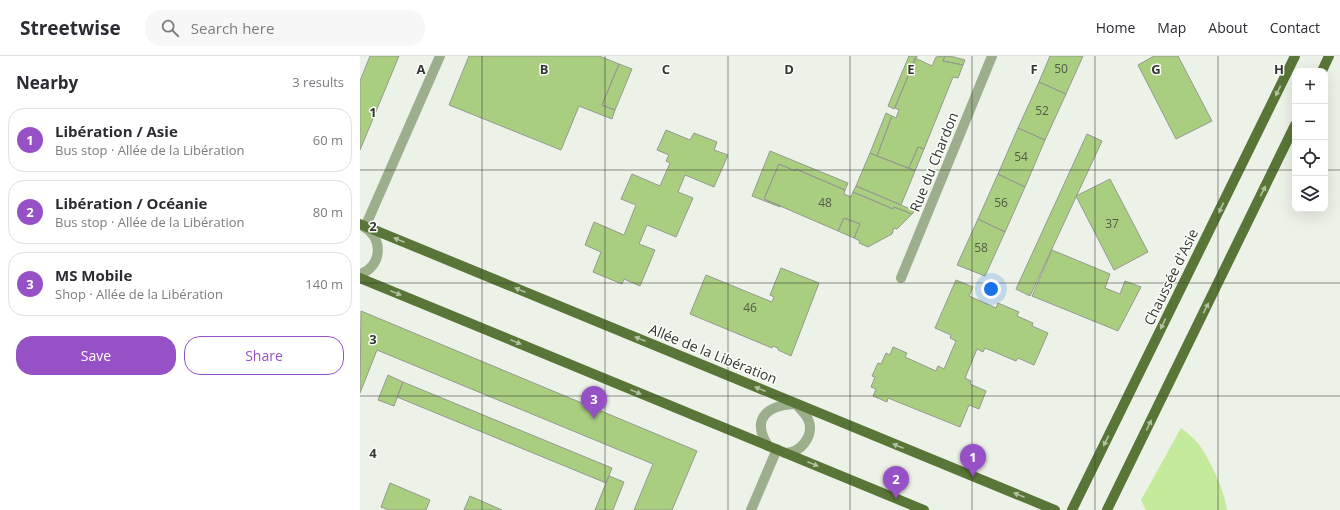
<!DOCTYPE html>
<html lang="en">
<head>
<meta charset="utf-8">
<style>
	body { margin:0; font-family:"Open Sans",sans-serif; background:#f7f7f7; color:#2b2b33 }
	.controls { position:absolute; right:12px; top:12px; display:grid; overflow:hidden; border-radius:8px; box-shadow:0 4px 16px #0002 }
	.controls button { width:36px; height:36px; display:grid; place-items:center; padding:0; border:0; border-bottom:1px solid #e1e1e2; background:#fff; color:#2b2b33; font:20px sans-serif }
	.you { position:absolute; left:631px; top:233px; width:14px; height:14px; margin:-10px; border:3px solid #fff; border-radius:50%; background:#1a73e8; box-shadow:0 0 0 6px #1a73e833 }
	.badge { display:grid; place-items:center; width:26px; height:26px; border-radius:50%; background:#9751c6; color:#fff; font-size:13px; font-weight:700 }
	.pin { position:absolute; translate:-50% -33px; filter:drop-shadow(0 1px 2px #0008) }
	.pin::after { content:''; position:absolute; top:21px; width:14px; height:12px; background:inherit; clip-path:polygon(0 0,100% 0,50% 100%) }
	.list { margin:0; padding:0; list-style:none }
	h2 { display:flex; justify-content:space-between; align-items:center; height:52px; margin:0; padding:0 16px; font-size:17px }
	h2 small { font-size:13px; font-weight:400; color:#7c7c81 }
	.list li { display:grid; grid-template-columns:26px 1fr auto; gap:12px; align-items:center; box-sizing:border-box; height:64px; margin:0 8px 8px; padding:0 8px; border:1px solid #e1e1e2; border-radius:16px }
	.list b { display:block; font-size:15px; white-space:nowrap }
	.list p { margin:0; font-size:13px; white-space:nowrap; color:#7c7c81 }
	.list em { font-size:13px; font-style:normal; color:#7c7c81 }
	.actions { display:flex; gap:8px; padding:12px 16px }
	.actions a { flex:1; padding:9px 0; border:1px solid #9751c6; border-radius:16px; text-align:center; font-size:14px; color:#9751c6 }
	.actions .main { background:#9751c6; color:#fff }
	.icon { flex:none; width:22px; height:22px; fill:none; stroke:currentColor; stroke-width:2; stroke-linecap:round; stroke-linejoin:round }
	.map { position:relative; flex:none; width:980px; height:454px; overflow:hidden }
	header { display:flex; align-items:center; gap:24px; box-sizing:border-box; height:56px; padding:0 20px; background:#fff; border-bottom:1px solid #e1e1e2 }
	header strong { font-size:19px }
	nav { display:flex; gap:22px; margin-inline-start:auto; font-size:14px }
	.search { width:280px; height:36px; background:#f7f7f7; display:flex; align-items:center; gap:10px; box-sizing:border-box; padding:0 14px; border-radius:16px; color:#7c7c81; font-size:15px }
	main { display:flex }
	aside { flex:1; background:#fff }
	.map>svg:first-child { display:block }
	.green { fill:#c4ea9b }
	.building { fill:#a9ce80; stroke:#959a91 }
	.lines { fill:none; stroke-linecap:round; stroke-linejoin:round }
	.minor { stroke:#9dae8d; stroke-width:10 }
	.major { stroke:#597537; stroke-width:10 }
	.oneway { fill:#b3c1a2 }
	.grid { fill:none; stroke:#343632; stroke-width:1; stroke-opacity:0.55 }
	.labels { text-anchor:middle; stroke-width:3; stroke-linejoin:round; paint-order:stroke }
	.number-label { font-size:12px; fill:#515c46 }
	.street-label { font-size:14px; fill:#343632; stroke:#fcfff9 }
	.grid-label { font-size:13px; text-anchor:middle; font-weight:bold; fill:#343632; stroke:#fcfff9; stroke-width:3; stroke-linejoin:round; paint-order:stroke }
</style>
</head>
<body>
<header>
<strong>Streetwise</strong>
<div class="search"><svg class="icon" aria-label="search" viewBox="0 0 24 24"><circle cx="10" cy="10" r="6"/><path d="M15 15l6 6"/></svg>Search here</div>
<nav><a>Home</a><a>Map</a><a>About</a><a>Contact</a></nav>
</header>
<main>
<aside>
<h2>Nearby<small>3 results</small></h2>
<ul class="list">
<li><span class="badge">1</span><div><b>Libération / Asie</b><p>Bus stop · Allée de la Libération</p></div><em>60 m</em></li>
<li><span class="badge">2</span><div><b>Libération / Océanie</b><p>Bus stop · Allée de la Libération</p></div><em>80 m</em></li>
<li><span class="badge">3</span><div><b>MS Mobile</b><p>Shop · Allée de la Libération</p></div><em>140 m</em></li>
</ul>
<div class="actions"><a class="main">Save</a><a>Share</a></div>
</aside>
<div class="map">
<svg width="980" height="454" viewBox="0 0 980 454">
	<rect width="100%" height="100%" fill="#edf2e8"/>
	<path class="green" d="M821 372C826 376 833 381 837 386 849 401 865 435 867 454H786L781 444Z"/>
	<path class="building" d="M10 0H39L0 94V25Z
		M109 0H239L259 8 242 49 255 54 252 63 219 50 201 94 89 49Z
		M549 0H557L534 53 528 50Z
		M585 0 583 5 603 9 598 22 593 21 564 93 558 91 549 112 517 100 532 60 536 62 539 54 535 52 555 2 572 10 576 1Z
		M585 0 594 1 605 4 603 9 583 5Z
		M690 0H723L706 38 679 26Z
		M794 0H818L852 65 816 83 778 9Z
		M259 8 272 13 255 54 242 49Z
		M679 26 706 38 685 84 658 72Z
		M526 57 532 60 517 100 510 97Z
		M658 72 685 84 665 131 638 118Z
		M306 74 330 84 334 77 357 86 354 94 368 99 354 131 325 119 318 136 333 142 316 181 287 169 279 188 295 194 280 230 264 223 262 228 233 216 241 196 225 189 234 166 264 179 276 149 261 143 272 118 300 130 310 107 306 105 309 99 297 94Z
		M727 78 742 85 670 240 656 233Z
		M558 91 564 93 555 115 549 112Z
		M410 95 488 127 485 134 436 113 435 115 419 108 404 143 421 150 420 151 392 140Z
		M510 97 555 115 541 149 496 130Z
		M419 108 435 115 436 113 485 134 484 138 491 141 493 136 533 153 534 151 552 158 537 173 534 172 532 178 508 191 499 187 500 185 494 182 500 168 484 162 478 175 404 143Z
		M638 118 665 131 645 176 618 163Z
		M750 123 788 196 754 214 716 140Z
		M496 130 541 149 555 155 552 158 534 151 533 153 493 136Z
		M484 162 500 168 494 182 478 175Z
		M618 163 645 176 625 220 597 209Z
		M692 194 750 218 745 232 760 238 765 225 781 231 758 275 672 240Z
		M421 212 459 227 431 300 418 294V292L413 290 412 292 330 258 346 219 412 246 414 241 410 239Z
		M596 224 613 231 609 240 636 252 638 247 659 256 657 260 673 267 672 270 688 277 674 309 658 302 656 305 625 292 623 296 617 293 605 322 611 325 610 328 626 335 619 353 609 349 600 371 528 342 527 346 513 340 516 333 511 331 515 321 512 320 518 307 521 308 526 297 530 299 533 291 547 297 545 301 576 315 578 310 584 313 596 285 590 282 591 279 575 272Z
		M1 255 337 395 312 454H274L293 408 17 294 0 337Z
		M28 319 43 326 34 350 18 344Z
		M43 326 252 412 246 427 37 341Z
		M249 420 264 426 253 454H235Z
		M30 427 70 444 66 454H29L21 451Z
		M110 440 142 454H104Z"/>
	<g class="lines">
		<path class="minor" d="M5 171 80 0
			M0 218C22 211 24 182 4 171
			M541 222 632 0
			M408 390C390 361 409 349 436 348 440 353 445 357 448 363 455 379 441 397 425 397
			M391 454 417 393"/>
		<path class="major" d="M962 15 969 0
			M0 168 695 454
			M0 222 564 454
			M712 454 935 0
			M747 454 935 69"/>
	</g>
	<defs><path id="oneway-solid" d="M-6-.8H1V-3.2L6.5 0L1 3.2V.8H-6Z"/></defs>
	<g class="oneway">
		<use href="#oneway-solid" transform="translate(918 35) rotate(116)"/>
		<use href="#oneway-solid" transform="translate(903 135) rotate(-64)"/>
		<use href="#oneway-solid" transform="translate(861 152) rotate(116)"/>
		<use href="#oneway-solid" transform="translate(39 184) rotate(-158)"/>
		<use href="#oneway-solid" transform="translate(160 234) rotate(-158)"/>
		<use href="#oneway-solid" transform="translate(36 237) rotate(22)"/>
		<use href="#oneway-solid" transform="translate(846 252) rotate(-64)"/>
		<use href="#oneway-solid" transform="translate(803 268) rotate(116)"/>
		<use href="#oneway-solid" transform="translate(280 283) rotate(-158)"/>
		<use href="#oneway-solid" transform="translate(156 286) rotate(22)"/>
		<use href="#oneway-solid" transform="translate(400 333) rotate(-158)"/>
		<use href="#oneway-solid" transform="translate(276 336) rotate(22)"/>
		<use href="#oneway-solid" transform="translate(789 369) rotate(-64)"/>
		<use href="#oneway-solid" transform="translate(746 385) rotate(116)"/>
		<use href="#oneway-solid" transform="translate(538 390) rotate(-158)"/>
		<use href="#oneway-solid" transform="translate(453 408) rotate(22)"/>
		<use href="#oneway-solid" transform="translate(659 439) rotate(-158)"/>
	</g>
	<path class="grid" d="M122 0V454M245 0V454M368 0V454M490 0V454M612 0V454M735 0V454M858 0V454M0 114H935M965 114H980M0 227H980M0 340H980"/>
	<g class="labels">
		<g class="number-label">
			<text x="701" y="17">50</text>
			<text x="682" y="59">52</text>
			<text x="661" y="105">54</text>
			<text x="465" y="151">48</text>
			<text x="641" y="151">56</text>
			<text x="752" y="172">37</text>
			<text x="621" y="196">58</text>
			<text x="390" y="256">46</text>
		</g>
		<g class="street-label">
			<text transform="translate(574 106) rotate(-68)" y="5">Rue du Chardon</text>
			<text transform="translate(811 221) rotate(-64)" y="5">Chaussée d'Asie</text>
			<text transform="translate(353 298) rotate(22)" y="5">Allée de la Libération</text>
		</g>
	</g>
	<g class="grid-label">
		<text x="61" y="18">A</text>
		<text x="184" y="18">B</text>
		<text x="306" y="18">C</text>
		<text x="429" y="18">D</text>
		<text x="551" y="18">E</text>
		<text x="674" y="18">F</text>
		<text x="796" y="18">G</text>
		<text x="919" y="18">H</text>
		<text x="13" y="61">1</text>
		<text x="13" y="175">2</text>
		<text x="13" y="288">3</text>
		<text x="13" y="402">4</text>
	</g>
</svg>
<div class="controls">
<button>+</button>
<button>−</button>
<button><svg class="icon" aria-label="locate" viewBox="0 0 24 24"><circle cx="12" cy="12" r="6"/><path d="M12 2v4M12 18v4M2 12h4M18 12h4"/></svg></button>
<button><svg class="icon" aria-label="layers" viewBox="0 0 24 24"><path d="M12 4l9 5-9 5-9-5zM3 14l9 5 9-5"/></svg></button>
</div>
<div class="you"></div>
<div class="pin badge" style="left:613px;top:421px">1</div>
<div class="pin badge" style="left:536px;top:443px">2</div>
<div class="pin badge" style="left:234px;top:363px">3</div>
</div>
</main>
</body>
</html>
